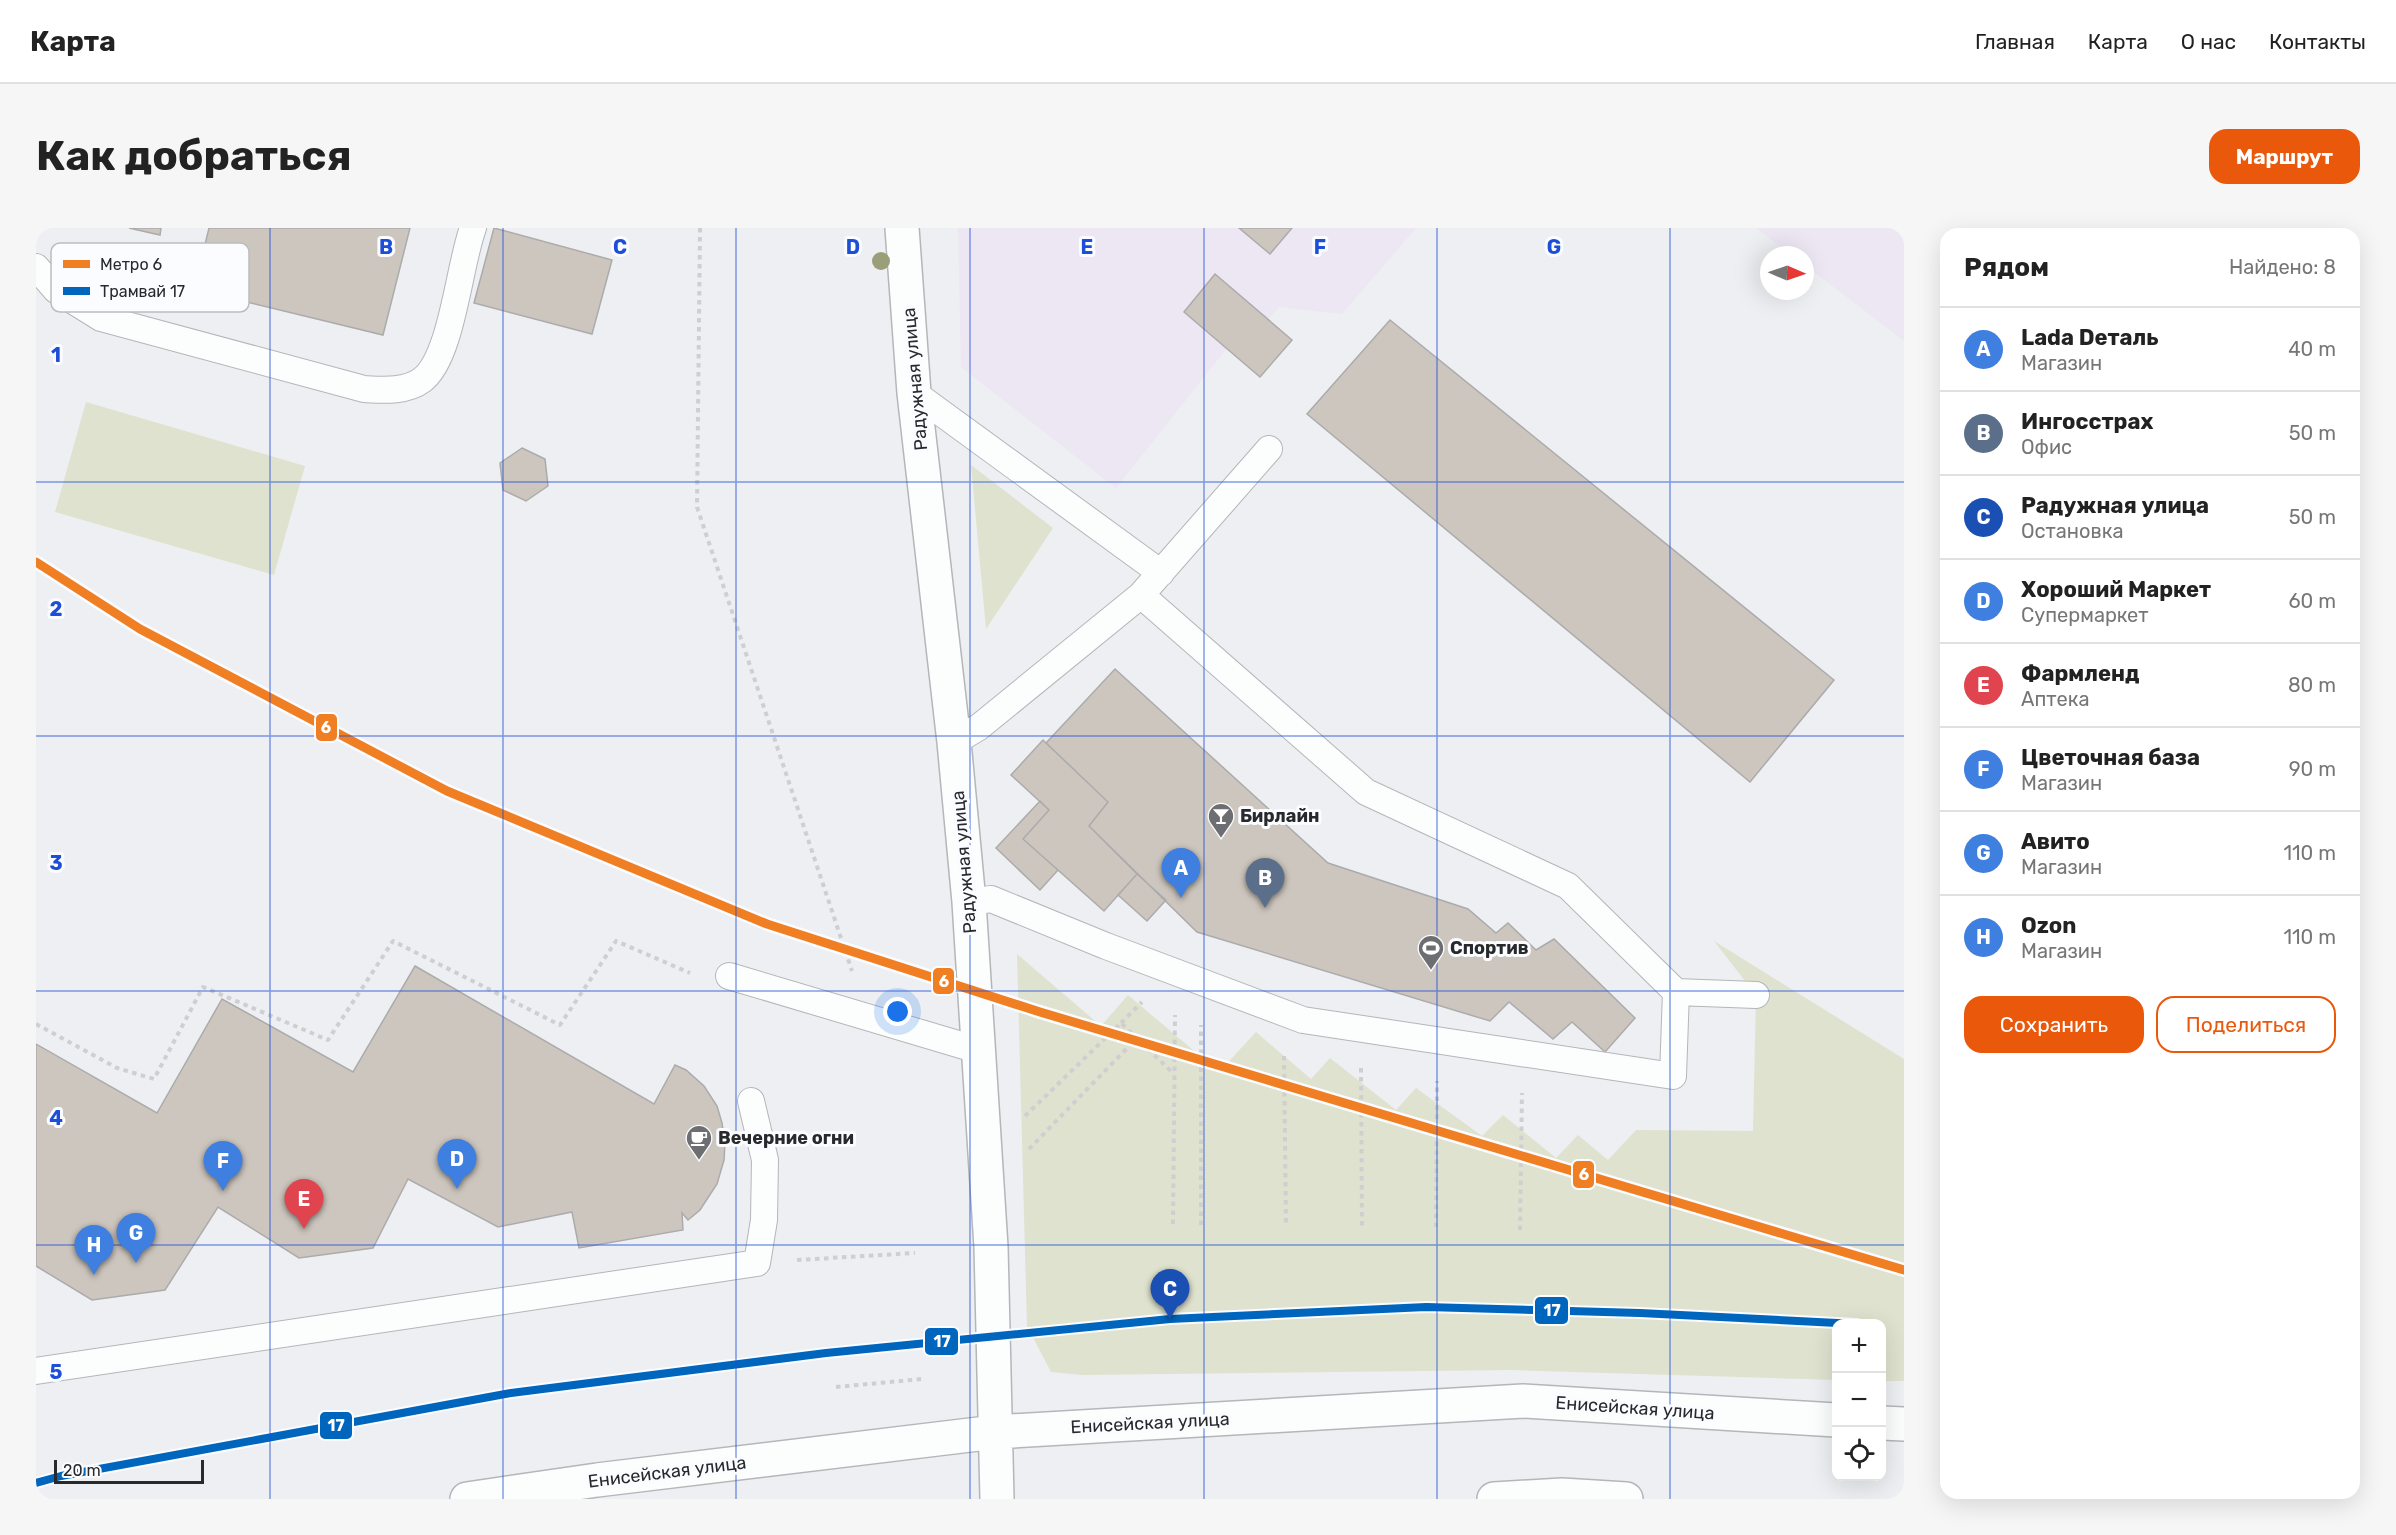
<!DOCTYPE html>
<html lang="ru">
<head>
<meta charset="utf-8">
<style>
	body { margin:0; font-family:Rubik,sans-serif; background:#f6f6f6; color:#222 }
	.controls { position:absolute; right:18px; bottom:18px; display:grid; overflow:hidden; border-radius:12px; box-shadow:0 6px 24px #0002 }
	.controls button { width:54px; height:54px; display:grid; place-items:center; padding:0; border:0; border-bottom:2px solid #e0e0e0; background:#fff; color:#222; font:30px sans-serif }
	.compass { position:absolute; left:1724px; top:18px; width:54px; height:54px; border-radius:50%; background:#fff; box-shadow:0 6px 24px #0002; rotate:92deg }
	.scale { position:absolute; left:18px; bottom:15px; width:150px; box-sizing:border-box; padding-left:6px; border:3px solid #27292b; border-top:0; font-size:16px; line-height:21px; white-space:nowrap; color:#27292b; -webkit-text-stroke:4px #fafcff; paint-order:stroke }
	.you { position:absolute; left:862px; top:784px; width:21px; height:21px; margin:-15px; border:4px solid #fff; border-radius:50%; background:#1a73e8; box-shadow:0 0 0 9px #1a73e833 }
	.badge { display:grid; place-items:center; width:39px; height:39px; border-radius:50%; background:#ea580c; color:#fff; font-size:20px; font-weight:700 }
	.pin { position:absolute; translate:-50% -50px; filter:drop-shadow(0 2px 3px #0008) }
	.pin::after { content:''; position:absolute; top:32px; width:21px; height:18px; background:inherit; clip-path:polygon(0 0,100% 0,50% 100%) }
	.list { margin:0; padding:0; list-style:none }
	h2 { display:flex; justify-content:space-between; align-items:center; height:78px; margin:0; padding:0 24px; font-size:26px }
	h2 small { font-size:20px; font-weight:400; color:#767676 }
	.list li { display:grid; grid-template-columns:39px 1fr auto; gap:18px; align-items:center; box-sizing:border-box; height:84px; padding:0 24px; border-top:2px solid #e0e0e0 }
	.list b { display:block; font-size:22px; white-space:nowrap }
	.list p { margin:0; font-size:20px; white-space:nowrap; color:#767676 }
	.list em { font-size:20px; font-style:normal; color:#767676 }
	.actions { display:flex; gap:12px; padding:18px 24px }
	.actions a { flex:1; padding:14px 0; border:2px solid #ea580c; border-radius:18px; text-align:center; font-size:21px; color:#ea580c }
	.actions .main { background:#ea580c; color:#fff }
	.icon { flex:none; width:33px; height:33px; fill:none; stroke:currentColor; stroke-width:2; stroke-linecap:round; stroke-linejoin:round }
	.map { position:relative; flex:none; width:1868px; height:1271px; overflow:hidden; border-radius:18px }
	header { display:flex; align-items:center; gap:36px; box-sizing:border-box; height:84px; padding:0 30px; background:#fff; border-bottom:2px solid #e0e0e0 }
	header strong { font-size:28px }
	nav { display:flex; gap:33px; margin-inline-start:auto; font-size:21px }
	.intro { display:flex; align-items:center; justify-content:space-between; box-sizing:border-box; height:144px; padding:0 36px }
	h1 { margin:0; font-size:42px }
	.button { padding:15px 27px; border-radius:18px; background:#ea580c; color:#fff; font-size:21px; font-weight:700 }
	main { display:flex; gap:36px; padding:0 36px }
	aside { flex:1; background:#fff; border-radius:18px; box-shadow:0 6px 24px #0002 }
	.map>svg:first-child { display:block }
	.industrial { fill:#ede6f3 }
	.green { fill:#dfe2ce }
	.building { fill:#cdc6be; stroke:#acabac; stroke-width:1.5 }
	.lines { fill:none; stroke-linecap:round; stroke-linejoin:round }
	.lane-casing { stroke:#b4b6b9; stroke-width:28 }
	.secondary-casing { stroke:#b4b6b9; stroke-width:36 }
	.path { stroke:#cfcfd1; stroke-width:4; stroke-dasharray:4.5 4.5; stroke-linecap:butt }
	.lane { stroke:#fcfdfd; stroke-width:26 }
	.secondary { stroke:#fcfdfd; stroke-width:33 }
	.tram-1-casing { stroke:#fafcff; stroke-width:12 }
	.tram-1 { stroke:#0065bd; stroke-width:8 }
	.metro-1-casing { stroke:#fafcff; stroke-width:14 }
	.metro-1 { stroke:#f07e23; stroke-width:9 }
	.tree { fill:#9a9f79 }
	.grid { fill:none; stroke:#1d4ed8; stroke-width:1.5; stroke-opacity:0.55 }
	.labels { text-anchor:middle; stroke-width:6; stroke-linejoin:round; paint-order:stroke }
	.street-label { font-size:18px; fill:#27292b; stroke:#fafcff }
	.poi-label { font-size:18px; font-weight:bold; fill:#27292b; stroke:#fafcff; text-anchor:start }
	.key { fill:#fafcff; stroke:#bbbdbf; stroke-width:1.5 }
	.key-label { font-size:16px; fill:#27292b }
	.grid-label { font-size:20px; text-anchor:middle; font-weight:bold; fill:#1d4ed8; stroke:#fafcff; stroke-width:6; stroke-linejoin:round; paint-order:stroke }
	.line-badge { stroke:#fafcff; stroke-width:2 }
	.badge-label { font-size:16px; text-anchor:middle; font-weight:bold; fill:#fff }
</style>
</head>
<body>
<header>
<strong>Карта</strong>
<nav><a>Главная</a><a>Карта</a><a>О нас</a><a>Контакты</a></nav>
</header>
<div class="intro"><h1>Как добраться</h1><a class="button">Маршрут</a></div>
<main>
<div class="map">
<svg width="1868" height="1271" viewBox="0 0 1868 1271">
	<rect width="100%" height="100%" fill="#edeff2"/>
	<path class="industrial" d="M922 0H1380L1306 86 1243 79 1232 91 1256 112 1224 149 1191 120 1080 260 925 139Z
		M1720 0H1868V113L1769 37V27H1756Z"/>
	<path class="green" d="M50 174 269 238 238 347 19 284Z
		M935 237 1017 300 950 401Z
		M1678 713 1868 831V1153H1846V1096H1800V1152L1475 1142 1046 1147 1015 1144 991 1098 981 726 1065 798 1092 767 1183 844 1220 804 1275 851 1294 830 1360 882 1380 860 1446 908 1467 887 1520 930 1542 907 1572 932 1600 902 1717 903 1720 767Z"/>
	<path class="building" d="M93 0H125L124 7Z
		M173 0H374L347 107 207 73 211 57 162 45Z
		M458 0 576 32 556 106 438 75Z
		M1203 0H1256L1234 26Z
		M1179 46 1256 112 1224 149 1148 84Z
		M1354 92 1798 452 1714 554 1271 186Z
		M486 220 509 231 512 258 490 273 467 262 464 235Z
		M1079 441 1292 635 1432 681 1460 705 1472 695 1500 722 1518 711 1599 790 1569 824 1536 794 1517 811 1473 774 1454 793 1161 704 1053 598 1072 574 1010 515Z
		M1007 512 1072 574 1053 598 1101 646 1068 683 987 611 1013 582 975 547Z
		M1004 573 1013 582 987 611 1022 642 1004 662 960 620Z
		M1101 646 1130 672 1111 693 1082 667Z
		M379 738 618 876 639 837 650 842 668 858 681 878 686 895 689 915 688 932 681 956 664 982 652 992 646 985 647 1002 543 1020 536 984 462 999 372 951 337 1020 263 1030 182 979 129 1062 56 1072 0 1038V816L121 885 186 771 317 844Z"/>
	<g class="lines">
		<g class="lane-casing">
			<path id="lane" d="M0 39 20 62 65 90 328 161C347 162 370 164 386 152 416 130 423 37 437 0
				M878 165 1125 345
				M918 514 943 499 1105 367 1233 221
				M933 674 955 671 1070 718 1267 792 1637 848 1640 764 1532 658 1330 564 1105 367
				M693 748 942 822
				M1640 764 1720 767
				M0 1143 721 1035 728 992 729 932 715 873"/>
		</g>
		<g class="secondary-casing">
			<path id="secondary" d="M866 0 878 165 918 514 933 674 955 1019 961 1271
				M1846 1195 1868 1196
				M431 1271 561 1252 959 1204 1487 1173 1800 1192
				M1458 1271 1526 1267 1590 1271"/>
		</g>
		<path class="path" d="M664 0 661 279 816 743
			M1085 795 1106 774
			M0 796 81 840 118 851 167 759 292 812 357 713 524 797 580 713 654 745
			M1248 828 1250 998
			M1325 840 1326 999
			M989 888 1085 795 1137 845
			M993 921 1101 810
			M1137 996 1139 787
			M1165 997V797
			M1400 999 1401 853
			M1484 1002 1486 865
			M761 1032 879 1025
			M800 1159 886 1151"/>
		<use href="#lane" class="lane"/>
		<use href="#secondary" class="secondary"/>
		<g class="tram-1-casing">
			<path id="tram-1" d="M0 1255 25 1248 475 1165 790 1125 1134 1091 1390 1079 1604 1085 1821 1096"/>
		</g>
		<use href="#tram-1" class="tram-1"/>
		<g class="metro-1-casing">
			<path id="metro-1" d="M0 334 104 401 411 563 731 696 1004 784 1868 1042"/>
		</g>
		<use href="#metro-1" class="metro-1"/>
	</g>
	<circle class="tree" cx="845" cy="33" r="9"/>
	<path class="grid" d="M234 0V1271M467 0V1271M700 0V1271M934 0V1271M1168 0V1271M1401 0V1271M1634 0V1271M0 254H1868M0 508H1868M0 763H1868M0 1017H1868"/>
	<defs>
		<g id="bar-pin" transform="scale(1.35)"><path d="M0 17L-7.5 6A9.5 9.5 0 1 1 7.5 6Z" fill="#6c6e71" stroke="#fafcff"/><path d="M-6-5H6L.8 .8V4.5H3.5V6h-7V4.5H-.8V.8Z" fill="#fff"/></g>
		<g id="stadium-pin" transform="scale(1.35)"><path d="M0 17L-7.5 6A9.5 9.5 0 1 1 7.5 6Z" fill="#6c6e71" stroke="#fafcff"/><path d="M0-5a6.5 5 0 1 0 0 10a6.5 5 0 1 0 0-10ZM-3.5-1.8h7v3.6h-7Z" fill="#fff"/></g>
		<g id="cafe-pin" transform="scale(1.35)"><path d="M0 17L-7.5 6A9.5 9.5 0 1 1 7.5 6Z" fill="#6c6e71" stroke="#fafcff"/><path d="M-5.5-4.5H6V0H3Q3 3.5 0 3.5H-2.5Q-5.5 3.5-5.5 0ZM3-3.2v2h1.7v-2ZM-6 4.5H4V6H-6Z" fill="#fff"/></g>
	</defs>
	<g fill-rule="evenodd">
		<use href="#bar-pin" x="1185" y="588"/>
		<use href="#stadium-pin" x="1395" y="720"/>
		<use href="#cafe-pin" x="663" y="910"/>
	</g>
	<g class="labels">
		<g class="street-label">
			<text transform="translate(879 151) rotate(-95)" y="6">Радужная улица</text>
			<text transform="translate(928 634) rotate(-95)" y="6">Радужная улица</text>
			<text transform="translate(1599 1180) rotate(4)" y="6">Енисейская улица</text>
			<text transform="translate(1114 1195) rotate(-3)" y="6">Енисейская улица</text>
			<text transform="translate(631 1244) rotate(-7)" y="6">Енисейская улица</text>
		</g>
		<g class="poi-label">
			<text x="1204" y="594">Бирлайн</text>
			<text x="1414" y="726">Спортив</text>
			<text x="682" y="916">Вечерние огни</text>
		</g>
	</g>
	<rect x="15" y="15" width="198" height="69" rx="9" class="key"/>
	<rect x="27" y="32" width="27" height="8" fill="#f07e23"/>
	<rect x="27" y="59" width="27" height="8" fill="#0065bd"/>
	<g class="key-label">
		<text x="64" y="42">Метро 6</text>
		<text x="64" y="69">Трамвай 17</text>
	</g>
	<g class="grid-label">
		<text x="350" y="26">B</text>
		<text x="584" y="26">C</text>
		<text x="817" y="26">D</text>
		<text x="1051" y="26">E</text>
		<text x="1284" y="26">F</text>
		<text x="1518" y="26">G</text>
		<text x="20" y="134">1</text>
		<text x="20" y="388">2</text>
		<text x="20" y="642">3</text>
		<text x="20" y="897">4</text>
		<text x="20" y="1151">5</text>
	</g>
	<g class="line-badge">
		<rect x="279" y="485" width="23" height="29" rx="6" fill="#f07e23"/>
		<rect x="896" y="739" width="23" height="28" rx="6" fill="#f07e23"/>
		<rect x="1536" y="932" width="23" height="29" rx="6" fill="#f07e23"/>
		<rect x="1498" y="1068" width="35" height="29" rx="6" fill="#0065bd"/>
		<rect x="888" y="1099" width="35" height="29" rx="6" fill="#0065bd"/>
		<rect x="283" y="1183" width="34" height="29" rx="6" fill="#0065bd"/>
	</g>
	<g class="badge-label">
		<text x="290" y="505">6</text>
		<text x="908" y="759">6</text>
		<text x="1548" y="952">6</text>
		<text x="1516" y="1088">17</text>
		<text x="906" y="1119">17</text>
		<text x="300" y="1203">17</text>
	</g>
</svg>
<div class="controls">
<button>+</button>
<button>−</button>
<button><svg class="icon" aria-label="locate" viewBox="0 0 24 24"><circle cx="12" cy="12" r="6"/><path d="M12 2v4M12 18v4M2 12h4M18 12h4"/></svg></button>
</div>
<svg class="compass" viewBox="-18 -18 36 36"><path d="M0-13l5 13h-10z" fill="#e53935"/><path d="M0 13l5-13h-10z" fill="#767676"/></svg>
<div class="scale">20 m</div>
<div class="you"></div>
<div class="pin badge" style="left:1145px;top:670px;background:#3f7fe0">A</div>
<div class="pin badge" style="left:1229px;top:680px;background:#5c6f8a">B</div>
<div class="pin badge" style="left:1134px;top:1091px;background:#1a4fb4">C</div>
<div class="pin badge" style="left:421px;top:961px;background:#3f7fe0">D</div>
<div class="pin badge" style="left:268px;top:1001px;background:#e0444e">E</div>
<div class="pin badge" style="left:187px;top:963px;background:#3f7fe0">F</div>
<div class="pin badge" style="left:100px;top:1035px;background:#3f7fe0">G</div>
<div class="pin badge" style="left:58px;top:1047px;background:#3f7fe0">H</div>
</div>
<aside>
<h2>Рядом<small>Найдено: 8</small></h2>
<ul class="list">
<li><span class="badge" style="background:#3f7fe0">A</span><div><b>Lada Dеталь</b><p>Магазин</p></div><em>40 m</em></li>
<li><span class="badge" style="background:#5c6f8a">B</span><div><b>Ингосстрах</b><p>Офис</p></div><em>50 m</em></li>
<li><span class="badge" style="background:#1a4fb4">C</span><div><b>Радужная улица</b><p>Остановка</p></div><em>50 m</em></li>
<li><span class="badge" style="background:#3f7fe0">D</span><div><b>Хороший Маркет</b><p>Супермаркет</p></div><em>60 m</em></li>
<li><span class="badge" style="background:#e0444e">E</span><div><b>Фармленд</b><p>Аптека</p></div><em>80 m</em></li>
<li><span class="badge" style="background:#3f7fe0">F</span><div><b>Цветочная база</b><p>Магазин</p></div><em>90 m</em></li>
<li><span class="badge" style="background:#3f7fe0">G</span><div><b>Авито</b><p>Магазин</p></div><em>110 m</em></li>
<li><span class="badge" style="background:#3f7fe0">H</span><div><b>Ozon</b><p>Магазин</p></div><em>110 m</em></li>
</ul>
<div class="actions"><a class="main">Сохранить</a><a>Поделиться</a></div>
</aside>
</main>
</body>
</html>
